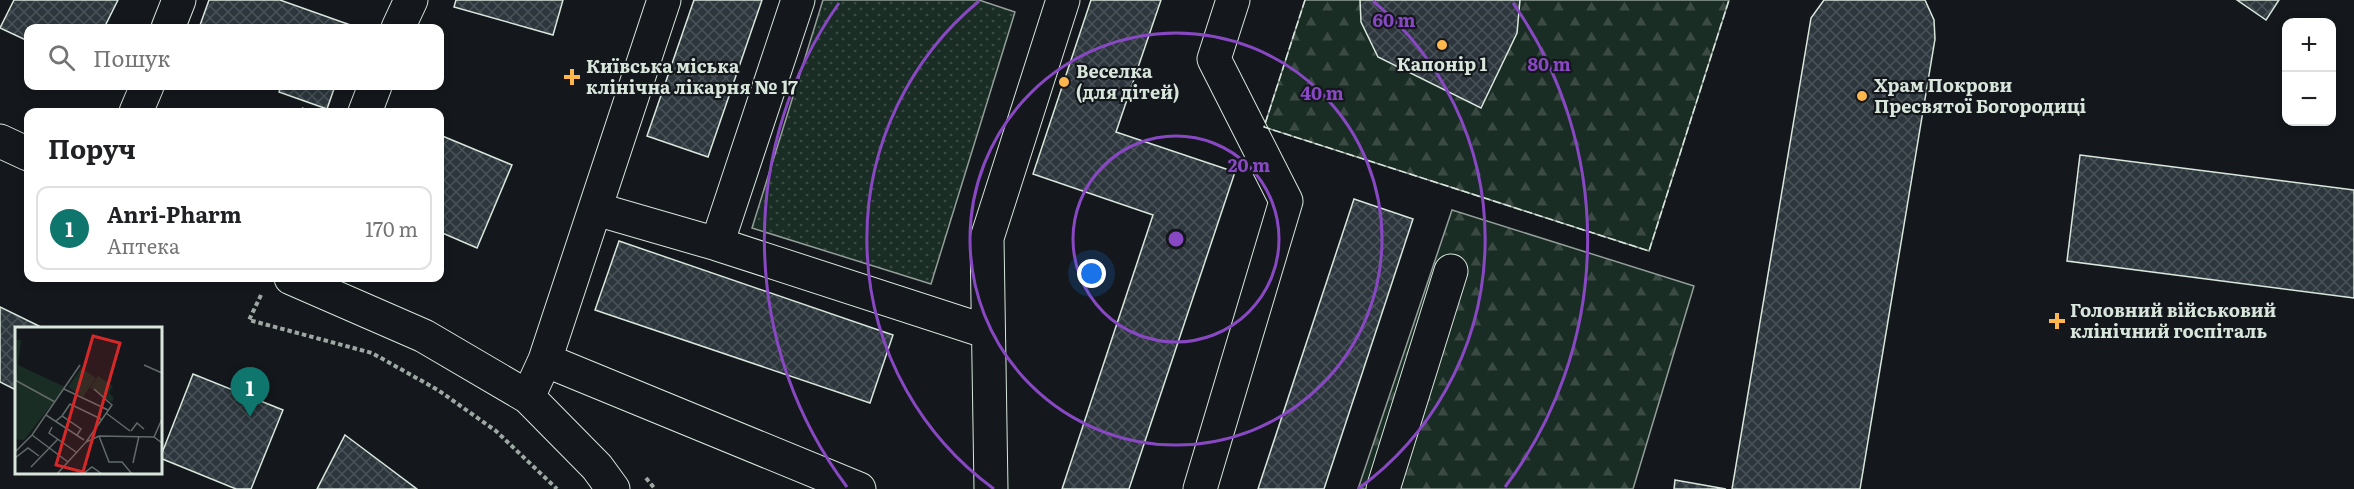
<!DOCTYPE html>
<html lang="uk">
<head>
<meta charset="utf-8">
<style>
	body { margin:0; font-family:Literata,serif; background:#f6f6f6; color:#202124 }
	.controls { position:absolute; right:18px; top:18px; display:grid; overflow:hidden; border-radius:12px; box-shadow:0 3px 9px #0003 }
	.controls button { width:54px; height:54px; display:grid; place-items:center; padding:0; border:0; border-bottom:2px solid #e0e0e0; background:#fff; color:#202124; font:30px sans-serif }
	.you { position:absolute; left:1092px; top:274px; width:21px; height:21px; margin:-15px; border:4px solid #fff; border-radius:50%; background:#1a73e8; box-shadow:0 0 0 9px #1a73e833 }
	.badge { display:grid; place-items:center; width:39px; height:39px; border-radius:50%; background:#0f766e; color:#fff; font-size:20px; font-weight:700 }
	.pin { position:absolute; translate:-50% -50px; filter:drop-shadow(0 2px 3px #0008) }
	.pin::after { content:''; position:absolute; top:32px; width:21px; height:18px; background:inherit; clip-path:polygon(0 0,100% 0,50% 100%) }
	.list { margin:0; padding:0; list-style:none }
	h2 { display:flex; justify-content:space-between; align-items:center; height:78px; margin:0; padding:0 24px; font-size:26px }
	h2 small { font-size:20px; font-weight:400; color:#757577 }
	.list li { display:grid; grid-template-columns:39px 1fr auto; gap:18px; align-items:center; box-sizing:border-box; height:84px; margin:0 12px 12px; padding:0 12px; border:2px solid #e0e0e0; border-radius:12px }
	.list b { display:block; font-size:22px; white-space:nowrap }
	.list p { margin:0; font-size:20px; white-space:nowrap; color:#757577 }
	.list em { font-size:20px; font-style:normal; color:#757577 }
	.icon { flex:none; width:33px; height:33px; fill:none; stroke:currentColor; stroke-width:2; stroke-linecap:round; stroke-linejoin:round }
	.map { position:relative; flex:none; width:2354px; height:489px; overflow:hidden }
	.search { position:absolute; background:#fff; box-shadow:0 3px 9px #0003; left:24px; top:24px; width:420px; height:66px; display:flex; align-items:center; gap:15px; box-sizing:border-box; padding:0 21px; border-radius:12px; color:#757577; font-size:22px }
	.panel { position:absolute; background:#fff; box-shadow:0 3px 9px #0003; left:24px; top:108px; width:420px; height:174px; border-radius:12px }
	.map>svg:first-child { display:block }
	.forest { fill:url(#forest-firs); stroke:#939e99; stroke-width:1.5 }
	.park { fill:url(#park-dots); stroke:#939e99; stroke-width:1.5 }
	.building { fill:url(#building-cross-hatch); stroke:#d8e6dc; stroke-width:1.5 }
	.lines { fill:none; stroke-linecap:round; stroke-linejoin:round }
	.minor-casing { stroke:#d8e6dc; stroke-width:35 }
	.major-casing { stroke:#d8e6dc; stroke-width:35 }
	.path { stroke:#9da8a2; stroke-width:4; stroke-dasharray:4.5 3; stroke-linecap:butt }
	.minor { stroke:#14181c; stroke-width:33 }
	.major { stroke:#14181c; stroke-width:33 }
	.fence { stroke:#d8e6dc; stroke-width:1.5; stroke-dasharray:8 3; stroke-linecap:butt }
	.ring { fill:none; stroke:#8948c3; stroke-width:3 }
	.poi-dot { fill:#ffb74d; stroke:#14181c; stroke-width:2 }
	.labels { text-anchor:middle; stroke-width:4.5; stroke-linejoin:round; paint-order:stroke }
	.poi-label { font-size:18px; font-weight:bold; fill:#d8e6dc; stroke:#14181c; text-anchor:start }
	.inset-road { fill:none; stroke:#626a69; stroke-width:1.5 }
	.view { fill:#d62828; fill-opacity:0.15; stroke:#d62828; stroke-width:3 }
	.inset-edge { fill:none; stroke:#d8e6dc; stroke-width:3 }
	.centre { fill:#8948c3; stroke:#14181c; stroke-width:3 }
	.ring-label { font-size:18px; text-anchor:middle; font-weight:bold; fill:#8948c3; stroke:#14181c; stroke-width:4.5; stroke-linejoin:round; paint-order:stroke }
</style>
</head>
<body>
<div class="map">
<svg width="2354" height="489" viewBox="0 0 2354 489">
	<defs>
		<pattern id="forest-firs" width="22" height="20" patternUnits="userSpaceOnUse" patternTransform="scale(1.5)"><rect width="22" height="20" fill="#1a2d24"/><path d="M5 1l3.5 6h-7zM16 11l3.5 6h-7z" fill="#3b4b43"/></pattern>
		<pattern id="park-dots" width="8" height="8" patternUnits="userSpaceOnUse" patternTransform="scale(1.5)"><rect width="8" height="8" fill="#1a2d24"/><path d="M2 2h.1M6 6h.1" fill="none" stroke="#3b4b43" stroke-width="1.8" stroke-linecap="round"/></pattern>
		<pattern id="building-cross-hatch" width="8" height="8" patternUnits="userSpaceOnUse" patternTransform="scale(1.5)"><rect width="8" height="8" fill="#2c363c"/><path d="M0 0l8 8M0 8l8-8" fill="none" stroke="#4a5358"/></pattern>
	</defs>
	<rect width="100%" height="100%" fill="#14181c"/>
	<path class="forest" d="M1305 0H1729L1649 251 1264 127Z
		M1452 210 1694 286 1633 489H1358Z"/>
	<path class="park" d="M823 0H979L1015 12 931 284 752 228Z"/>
	<path class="building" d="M14 0H118L104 28H28V41L0 28Z
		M209 0H280L356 27 199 28Z
		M456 0H563L553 35 454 7Z
		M694 0H762L708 157 647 136Z
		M1091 0H1161L1116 132 1235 172 1129 489H1062L1153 215 1033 174Z
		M1360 0H1520L1517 33 1481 108 1378 57 1361 22Z
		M1824 0H1925L1934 20 1935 39 1860 489H1732L1811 18Z
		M2237 0H2279L2266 20Z
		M281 86H335L327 109 279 92Z
		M440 135 512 165 477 248 440 232Z
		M2080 155 2354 190V298L2067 261Z
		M1354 199 1413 219 1324 489H1258Z
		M619 241 893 335 870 403 595 310Z
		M0 307 43 328H16V390L0 382Z
		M193 374 283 410 251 489H236L160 458Z
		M345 435 417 489H317Z
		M1675 480 1726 489H1674Z"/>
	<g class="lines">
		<g class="minor-casing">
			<path id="minor" d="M168 28 179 0
				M398 28 411 0
				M136 112 147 86
				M365 112 375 86
				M596 209 717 244 798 0
				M717 244 988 332
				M545 360 664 0
				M528 397 545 360 859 489
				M991 489 987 238 1063 0
				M1200 489 1286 201 1214 59 1233 0
				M1383 489 1451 271"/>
		</g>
		<g class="major-casing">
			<path id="major" d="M0 141 28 154
				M291 278 424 336 528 397 597 467 613 489"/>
		</g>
		<path class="path" d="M302 112 305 106
			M261 295 249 320 372 353 438 390 496 431 557 489
			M646 478 655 489"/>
		<use href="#minor" class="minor"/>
		<use href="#major" class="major"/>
		<path class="fence" d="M1305 0 1264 127 1649 251 1729 0"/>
	</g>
	<g class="ring">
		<circle cx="1176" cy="239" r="103"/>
		<circle cx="1176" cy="239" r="206"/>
		<path d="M994 489A309 309 0 0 1 979 1M1373 1A309 309 0 0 1 1358 489"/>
		<path d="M847 487A412 412 0 0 1 839 3M1513 3A412 412 0 0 1 1505 487"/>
	</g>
	<g class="poi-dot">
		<circle cx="1442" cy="45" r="6"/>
		<path d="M569 68h6v6h6v6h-6v6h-6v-6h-6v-6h6z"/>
		<circle cx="1064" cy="82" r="6"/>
		<circle cx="1862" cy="96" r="6"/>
		<path d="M2054 312h6v6h6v6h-6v6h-6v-6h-6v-6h6z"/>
	</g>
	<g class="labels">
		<g class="poi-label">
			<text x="1442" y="71" text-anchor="middle">Капонір 1</text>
			<text x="586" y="73">Київська міська<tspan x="586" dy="21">клінічна лікарня № 17</tspan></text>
			<text x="1076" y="78">Веселка<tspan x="1076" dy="21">(для дітей)</tspan></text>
			<text x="1874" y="92">Храм Покрови<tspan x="1874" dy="21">Пресвятої Богородиці</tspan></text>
			<text x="2070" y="317">Головний військовий<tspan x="2070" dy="21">клінічний госпіталь</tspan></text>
		</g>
	</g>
	<g transform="translate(15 327)">
		<rect width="147" height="147" fill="#14181c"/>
		<path d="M66 41 81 51 68 70 53 60ZM83 49 98 59 94 66 99 71 97 75 75 61Z" fill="#1a2d24"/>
		<path d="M0 13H6L3 38 50 60 9 113 0 112Z" fill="#1a2d24"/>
		<path class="inset-road" d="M0 23 1 54M129 38 147 46M0 53 40 75M49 62 93 83M91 86 115 104M31 88 69 113M47 89 55 77 86 92M41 94 47 89 66 102 62 108M37 100 34 106 61 125M116 104 122 96 129 102M17 108 53 135M84 109 94 135H107L117 147M139 110 147 92M71 115 97 78 79 62M0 125 17 108 65 38M0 131 13 121 24 129M118 136 124 109M16 140 43 112M42 147 71 115 84 109 139 110 147 116M68 147 77 140 87 147"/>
		<path class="view" d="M78 9 105 16 68 145 41 138Z"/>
		<rect width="147" height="147" class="inset-edge"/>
	</g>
	<circle cx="1176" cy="239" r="9" class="centre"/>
	<g class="ring-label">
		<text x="1394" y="27">60 m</text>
		<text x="1549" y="71">80 m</text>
		<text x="1322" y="100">40 m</text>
		<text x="1249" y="172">20 m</text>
	</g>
</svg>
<div class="controls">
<button>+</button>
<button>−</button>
</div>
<div class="you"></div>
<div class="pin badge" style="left:250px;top:417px">1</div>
<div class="search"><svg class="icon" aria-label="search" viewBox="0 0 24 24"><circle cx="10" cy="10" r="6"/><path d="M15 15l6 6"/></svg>Пошук</div>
<section class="panel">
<h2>Поруч<small></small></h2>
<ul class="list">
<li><span class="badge">1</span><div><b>Anri-Pharm</b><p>Аптека</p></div><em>170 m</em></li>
</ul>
</section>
</div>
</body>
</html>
